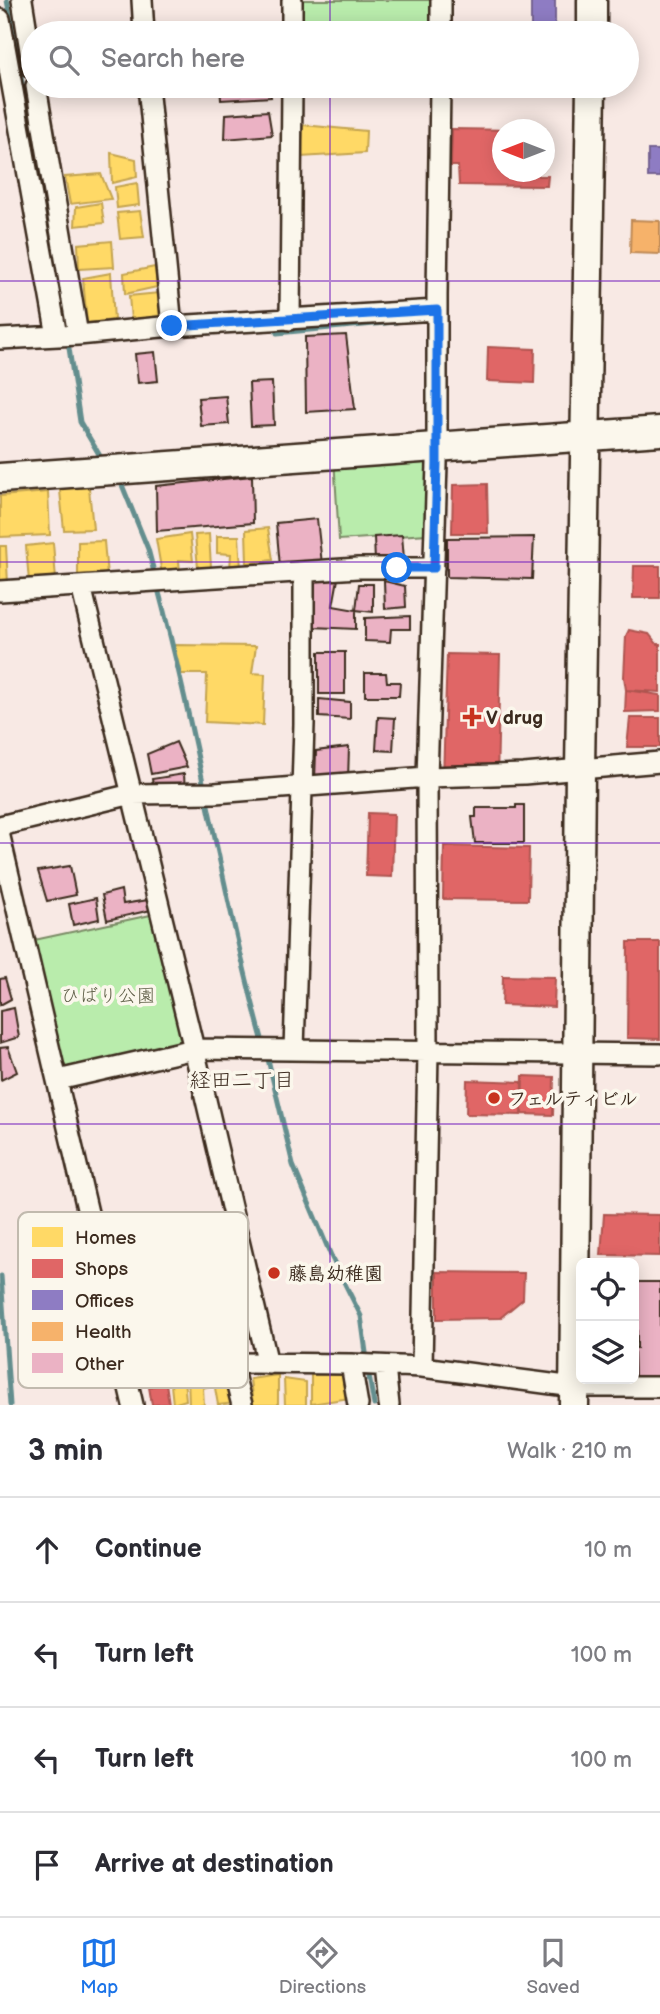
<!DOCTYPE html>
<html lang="en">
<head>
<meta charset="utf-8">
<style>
	body { margin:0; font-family:"Balsamiq Sans","Klee One",sans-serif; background:#f7f7f7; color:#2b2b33 }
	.controls { position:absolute; right:21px; bottom:21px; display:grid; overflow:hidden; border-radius:10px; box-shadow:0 4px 18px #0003 }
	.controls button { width:63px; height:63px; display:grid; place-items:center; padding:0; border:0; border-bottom:2px solid #e1e1e2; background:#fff; color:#2b2b33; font:35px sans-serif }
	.compass { position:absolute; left:492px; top:119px; width:63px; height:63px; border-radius:50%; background:#fff; box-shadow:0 4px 18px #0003; rotate:270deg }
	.stop { position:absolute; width:21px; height:21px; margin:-16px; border:5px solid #1a73e8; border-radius:50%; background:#fff }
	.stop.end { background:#1a73e8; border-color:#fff; box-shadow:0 2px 7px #0008 }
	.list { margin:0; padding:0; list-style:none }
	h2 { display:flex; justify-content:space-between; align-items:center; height:91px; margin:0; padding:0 28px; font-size:30px }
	h2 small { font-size:23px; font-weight:400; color:#7c7c81 }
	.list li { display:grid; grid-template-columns:46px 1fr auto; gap:21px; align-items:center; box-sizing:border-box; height:105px; padding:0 28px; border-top:2px solid #e1e1e2 }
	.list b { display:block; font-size:26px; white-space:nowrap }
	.list em { font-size:23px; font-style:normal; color:#7c7c81 }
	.icon { flex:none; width:38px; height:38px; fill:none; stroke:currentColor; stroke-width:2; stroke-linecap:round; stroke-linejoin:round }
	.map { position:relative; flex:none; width:660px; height:1405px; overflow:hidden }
	.search { position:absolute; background:#fff; box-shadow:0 4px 18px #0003; left:21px; right:21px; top:21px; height:77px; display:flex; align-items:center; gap:18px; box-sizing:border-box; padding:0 24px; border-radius:38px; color:#7c7c81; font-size:26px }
	.sheet { height:511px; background:#fff }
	nav { display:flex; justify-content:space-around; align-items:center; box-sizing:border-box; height:98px; border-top:2px solid #e1e1e2; background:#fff; font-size:19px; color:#7c7c81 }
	nav a { display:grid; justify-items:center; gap:4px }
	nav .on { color:#1a73e8 }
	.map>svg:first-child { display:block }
	.green { fill:#b9ecac; stroke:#7a8b65; stroke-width:2 }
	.homes { fill:#ffd966; stroke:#c4a450; stroke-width:2 }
	.shops { fill:#e06666; stroke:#ae5450; stroke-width:2 }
	.offices { fill:#8e7cc3; stroke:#756392; stroke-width:2 }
	.health { fill:#f6b26b; stroke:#be8954; stroke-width:2 }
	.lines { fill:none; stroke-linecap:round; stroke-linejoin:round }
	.stream { stroke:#648e8e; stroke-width:5 }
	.building { fill:#ebb2c4; stroke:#3b2a1e; stroke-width:2 }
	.street-casing { stroke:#3b2a1e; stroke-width:24 }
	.secondary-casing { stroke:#3b2a1e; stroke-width:33 }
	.street { stroke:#fbf7ec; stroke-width:19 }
	.secondary { stroke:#fbf7ec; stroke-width:28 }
	.route { stroke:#1a73e8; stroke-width:9 }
	.grid { fill:none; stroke:#7b2cbf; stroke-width:2; stroke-opacity:0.55 }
	.poi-dot { fill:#c8321e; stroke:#fbf7ec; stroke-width:2.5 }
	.labels { text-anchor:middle; stroke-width:7; stroke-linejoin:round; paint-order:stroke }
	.poi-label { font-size:19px; font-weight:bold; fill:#3b2a1e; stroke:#fbf7ec; text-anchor:start }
	.park-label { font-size:19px; fill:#5a5a42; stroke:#fbf7ec }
	.neighbourhood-label { font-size:21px; fill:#3b2a1e; stroke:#fbf7ec }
	.key { fill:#fbf7ec; stroke:#c1baae; stroke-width:2 }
	.key-label { font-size:19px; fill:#3b2a1e }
</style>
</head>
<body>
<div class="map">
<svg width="660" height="1405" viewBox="0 0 660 1405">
	<rect width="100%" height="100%" fill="#f8e9e4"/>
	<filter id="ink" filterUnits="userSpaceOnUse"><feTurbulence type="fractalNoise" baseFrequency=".0143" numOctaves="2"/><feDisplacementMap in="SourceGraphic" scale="14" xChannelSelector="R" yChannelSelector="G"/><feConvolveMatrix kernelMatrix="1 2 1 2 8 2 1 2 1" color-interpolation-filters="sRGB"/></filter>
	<g filter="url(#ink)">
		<path class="green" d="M300 0H437V33H300Z
			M427 451V534L339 540 334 457Z
			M160 913 194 1049 58 1080 25 942Z"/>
		<path class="homes" d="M303 125 366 131 365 153 301 157Z
			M111 153 136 159 137 177 112 183Z
			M101 174 111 199 70 204 65 177Z
			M137 183 139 205 117 208 115 187Z
			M101 203 104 223 75 226 76 207Z
			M140 211 144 237 120 239 117 213Z
			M112 241 114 267 79 269 78 244Z
			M155 267 157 287 125 294 124 273Z
			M111 273 114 320 87 323 83 278Z
			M159 293 164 320H131L129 296Z
			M88 478 93 529 64 530 59 481Z
			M48 492 50 535 0 537V496Z
			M268 528 273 560 247 563 246 530Z
			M190 534 193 561 179 560 180 573 162 574 156 539Z
			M209 534 211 567 198 568 195 535Z
			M217 536H239L241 569H230L231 554 217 553Z
			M104 541 107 576 78 579V542Z
			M53 543 56 579 29 582 26 546Z
			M0 546H6L8 583 0 584Z
			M174 645 256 646 252 673 265 674 263 725 205 722 207 674H179Z
			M212 1373 213 1385 203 1388 204 1405H189L188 1376Z
			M347 1374 350 1398 311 1404V1375Z
			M278 1375V1405H253L250 1379Z
			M284 1379 306 1382V1405H285Z
			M184 1380 186 1400 173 1404 171 1385Z
			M230 1383 235 1403 218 1405 215 1388Z"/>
		<path class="shops" d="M452 129 517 130H503V172H538V176H548L547 186 459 185 458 166H451Z
			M488 347 535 349 534 383 487 381Z
			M487 484 488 533H452L453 485Z
			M634 566H660V598H633Z
			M629 630 649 634 657 644H660V692L626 690 624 677 626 636Z
			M447 654 500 655 497 780 443 778Z
			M626 690 660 695V711L625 712Z
			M630 718H660V747H627Z
			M368 813 394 814 392 877 366 876Z
			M444 846 529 848 528 900 443 899Z
			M628 942H660V1039L627 1038Z
			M503 976 555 977 554 1007 502 1005Z
			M523 1076 554 1077 553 1115 522 1114Z
			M467 1080 522 1082 521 1115 466 1114Z
			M604 1214 660 1215V1256L601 1255Z
			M437 1272 524 1273 523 1299 500 1318 437 1319Z
			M166 1383 169 1404 152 1405 149 1387Z"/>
		<path class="offices" d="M531 0H555V30H531Z
			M648 150H660V177H648Z"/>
		<path class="health" d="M631 220 660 221V254L630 253Z"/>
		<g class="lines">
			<path class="stream" d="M7 0 66 328
				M277 333 396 322
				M69 348 80 422 103 461
				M120 480 148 549 155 576
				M157 585C198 737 222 894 264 1046
				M267 1055 293 1165 332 1258 361 1316 367 1360
				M1 1276 10 1405
				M368 1370 374 1405"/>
		</g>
		<path class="building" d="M220 86H269L271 97 221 100Z
			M268 111 272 135 225 139 226 114Z
			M346 335 355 409 306 412 305 337Z
			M155 352 158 381 138 383 135 354Z
			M272 382 274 425 251 426 249 383Z
			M226 396 229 424 201 426 198 398Z
			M252 476 253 523 157 531 156 486Z
			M317 519 322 564 280 566 276 523Z
			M402 535 404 559 375 562 374 537Z
			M534 537 532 579 447 577V538Z
			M311 579H338L333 606 356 610V629L313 627Z
			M384 581 405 586 406 607 385 609Z
			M359 584H373V612L356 610Z
			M410 616V629H391L390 642 365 641V618Z
			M319 652H345V694H319Z
			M365 673H386L387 682H400L399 696H365Z
			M319 699 350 702V719L319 717Z
			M378 717 395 718 393 751 376 750Z
			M176 742 187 767 151 774 147 754Z
			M349 747 348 780H315L316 751Z
			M184 774 185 792 155 798 152 779Z
			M516 805H524V843H475L472 817H476V808H516Z
			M70 866 76 895 47 901 38 871Z
			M121 890 123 904 148 900 151 910 107 920 102 895Z
			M96 898 99 919 73 925 69 904Z
			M5 978 11 999 0 1005V979Z
			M14 1008 19 1037 0 1043V1011Z
			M8 1047 17 1072 1 1080 0 1048Z
			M634 1282H660V1379H635L634 1348H637V1331H634Z"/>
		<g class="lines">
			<g class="street-casing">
				<path id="street" d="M22 0 33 69
					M142 0 144 33
					M0 19 57 336
					M292 33V0
					M441 33V0
					M36 86 78 335
					M148 86 172 326
					M290 320 292 86
					M0 339 78 335 172 326 437 310
					M81 586 194 1049 268 1364
					M0 591 358 568H434
					M0 826 132 794 215 793 427 777 524 774 660 762
					M0 837 133 1405
					M294 1050 304 724V572
					M58 1080 194 1049 660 1054
					M122 1362 351 1364 422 1367 574 1387H660
					M231 1363 242 1405
					M351 1364 358 1405
					M385 1367 389 1405
					M422 1367 428 1052 427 777 437 464V296L440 86"/>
			</g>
			<g class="secondary-casing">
				<path id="secondary" d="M592 33V0
					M0 478 660 431
					M574 1405 580 769 591 86"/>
			</g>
			<use href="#street" class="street"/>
			<use href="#secondary" class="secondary"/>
		</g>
	</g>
	<g class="lines" filter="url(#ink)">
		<path class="route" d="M172 326 437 310V464L434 568H397"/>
	</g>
	<path class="grid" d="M330 0V33M330 86V1405M0 281H660M0 562H660M0 843H660M0 1124H660"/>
	<g class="poi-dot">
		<path d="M468.5 706.5h7v7h7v7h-7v7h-7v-7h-7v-7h7z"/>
		<circle cx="494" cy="1098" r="7"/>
		<circle cx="274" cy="1273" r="7"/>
	</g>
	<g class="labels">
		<g class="poi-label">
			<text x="486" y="724">V drug</text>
			<text x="508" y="1105">フェルティビル</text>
			<text x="288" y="1280">藤島幼稚園</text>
		</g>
		<g class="park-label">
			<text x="108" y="1002">ひばり公園</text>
		</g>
		<g class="neighbourhood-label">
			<text x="242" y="1087">経田二丁目</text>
		</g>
	</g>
	<rect x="18" y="1212" width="230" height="176" rx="10" class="key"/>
	<rect x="32" y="1227" width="31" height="20" fill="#ffd966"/>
	<rect x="32" y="1259" width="31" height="19" fill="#e06666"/>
	<rect x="32" y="1290" width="31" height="20" fill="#8e7cc3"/>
	<rect x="32" y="1322" width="31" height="19" fill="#f6b26b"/>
	<rect x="32" y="1353" width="31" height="20" fill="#ebb2c4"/>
	<g class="key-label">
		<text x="75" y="1244">Homes</text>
		<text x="75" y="1275">Shops</text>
		<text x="75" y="1307">Offices</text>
		<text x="75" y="1338">Health</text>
		<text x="75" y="1370">Other</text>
	</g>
</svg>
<div class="controls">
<button><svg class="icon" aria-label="locate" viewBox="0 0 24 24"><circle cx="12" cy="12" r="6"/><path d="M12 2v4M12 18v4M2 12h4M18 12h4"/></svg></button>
<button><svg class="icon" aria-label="layers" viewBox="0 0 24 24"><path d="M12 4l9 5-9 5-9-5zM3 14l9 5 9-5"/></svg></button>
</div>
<svg class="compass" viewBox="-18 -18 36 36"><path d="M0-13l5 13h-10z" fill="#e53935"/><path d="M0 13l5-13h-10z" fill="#7c7c81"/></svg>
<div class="stop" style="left:397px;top:568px"></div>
<div class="stop end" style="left:172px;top:326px"></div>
<div class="search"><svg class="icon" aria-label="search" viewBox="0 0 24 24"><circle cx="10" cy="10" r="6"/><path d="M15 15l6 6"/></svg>Search here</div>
</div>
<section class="sheet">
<h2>3 min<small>Walk · 210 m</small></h2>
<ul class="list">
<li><svg class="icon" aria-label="ahead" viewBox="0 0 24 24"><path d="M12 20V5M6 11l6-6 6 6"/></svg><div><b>Continue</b></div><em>10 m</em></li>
<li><svg class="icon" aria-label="left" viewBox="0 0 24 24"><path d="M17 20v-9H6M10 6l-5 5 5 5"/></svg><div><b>Turn left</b></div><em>100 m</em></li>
<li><svg class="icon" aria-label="left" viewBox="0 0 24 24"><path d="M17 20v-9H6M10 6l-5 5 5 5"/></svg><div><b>Turn left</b></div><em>100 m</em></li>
<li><svg class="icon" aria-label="arrive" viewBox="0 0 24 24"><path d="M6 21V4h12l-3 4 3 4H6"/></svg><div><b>Arrive at destination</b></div></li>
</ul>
</section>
<nav>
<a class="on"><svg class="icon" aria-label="map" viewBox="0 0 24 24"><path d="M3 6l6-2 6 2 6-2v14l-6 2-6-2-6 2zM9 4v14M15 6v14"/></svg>Map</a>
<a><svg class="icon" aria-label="directions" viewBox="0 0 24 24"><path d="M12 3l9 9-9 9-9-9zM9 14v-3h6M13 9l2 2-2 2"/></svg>Directions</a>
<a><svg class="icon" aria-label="saved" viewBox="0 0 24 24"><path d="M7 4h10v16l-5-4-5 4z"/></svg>Saved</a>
</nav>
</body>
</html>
